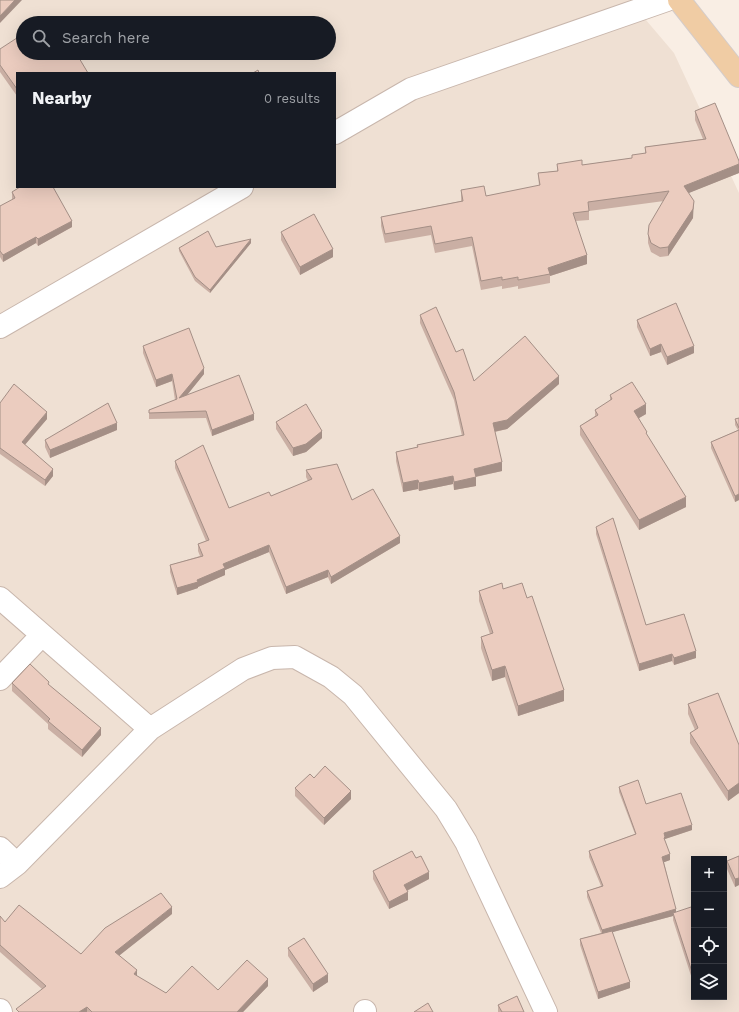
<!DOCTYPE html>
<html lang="en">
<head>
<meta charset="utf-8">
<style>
	body { margin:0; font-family:"Work Sans",sans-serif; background:#20242c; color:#f1f3f6 }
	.controls { position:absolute; right:12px; bottom:12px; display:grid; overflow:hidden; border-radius:0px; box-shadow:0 4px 16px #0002 }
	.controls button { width:36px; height:36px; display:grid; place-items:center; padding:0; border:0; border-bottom:1px solid #363941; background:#171b24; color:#f1f3f6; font:20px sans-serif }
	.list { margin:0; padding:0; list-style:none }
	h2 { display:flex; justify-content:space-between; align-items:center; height:52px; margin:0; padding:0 16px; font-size:17px }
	h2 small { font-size:13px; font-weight:400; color:#9ea1a6 }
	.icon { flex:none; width:22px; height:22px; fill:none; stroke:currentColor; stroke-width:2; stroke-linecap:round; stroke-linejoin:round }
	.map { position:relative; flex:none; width:739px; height:1012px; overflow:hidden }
	.search { position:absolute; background:#171b24; box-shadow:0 4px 16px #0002; left:16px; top:16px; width:320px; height:44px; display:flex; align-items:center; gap:10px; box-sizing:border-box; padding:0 14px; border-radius:22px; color:#9ea1a6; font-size:15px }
	.panel { position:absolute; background:#171b24; box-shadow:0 4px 16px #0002; left:16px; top:72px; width:320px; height:116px; border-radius:0px }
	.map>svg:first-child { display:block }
	.residential { fill:#efe0d3; fill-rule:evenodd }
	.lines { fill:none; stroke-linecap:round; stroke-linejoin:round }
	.minor-casing { stroke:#c8b6ac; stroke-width:24 }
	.major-casing { stroke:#d4ccca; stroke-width:24 }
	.minor { stroke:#fff; stroke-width:22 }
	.major { stroke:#f0cca4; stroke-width:22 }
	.wall { fill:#caafa4 }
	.shaded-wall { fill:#a48f86 }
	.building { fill:#ebccbf; stroke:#a48f86 }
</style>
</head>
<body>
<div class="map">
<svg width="739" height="1012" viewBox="0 0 739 1012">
	<rect width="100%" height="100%" fill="#f9eee4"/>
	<path class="residential" d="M0 0H629L674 53 739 193V1012H0ZM23 23H329V53H23ZM17 73H335V187H17ZM694 859H724V997H694Z"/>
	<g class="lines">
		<g class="minor-casing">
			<path id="minor" d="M335 133 411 89 667 0
				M0 327 242 187
				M0 598 150 729
				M0 679 42 635
				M0 848 17 864
				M0 877 17 864 150 729 243 669 272 658 295 657 331 677 353 695 446 809 466 842 546 1012
				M0 1010 1 1012
				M365 1012V1011"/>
		</g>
		<g class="major-casing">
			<path id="major" d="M679 0 739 76"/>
		</g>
		<use href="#minor" class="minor"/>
		<use href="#major" class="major"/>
	</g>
	<path class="wall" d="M0 49 17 73V96L0 72Z
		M695 111 739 161V173L688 193 693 218 668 256 660 257 651 252 648 243V234L664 201 589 211V220L576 221 587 264 550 276V283L518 289V286L502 289V286L481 290 472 246 435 253 431 235 385 243 381 226V217L461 201V190L486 196 539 186 538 173 557 171V164L582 165 632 158 645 153V147L703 139 695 120Z
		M12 192 72 227 38 246 36 243 3 262 0 257V206L12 200Z
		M281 232 333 257 300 275 281 240Z
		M251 243 210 293 195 281 179 251V248L216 247Z
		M420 315 456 352 474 381 559 384 507 429 495 432 502 471 476 477V486L454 490 453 484 419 491 418 489 403 492 396 461V452L417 447V445L462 436 454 400 420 323Z
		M637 320 694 353 667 365 661 352 650 356 637 327Z
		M143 346 204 374 187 395 254 420 212 436 206 418 149 419V410L175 400 172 381 156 387 143 353Z
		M610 395 646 414 639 418 647 436 686 507 639 530 580 435V426L595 416V410L610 401Z
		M0 403 47 419 25 445 53 476 45 486 0 454Z
		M739 418V500L735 502 711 448V442L738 430 735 425V419Z
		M276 422 322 438 306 452 293 456 276 429Z
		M117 430 50 458 45 447V440Z
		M175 461 229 508 271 496 308 481 306 477V470L352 500 400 543 331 584 328 577 286 594 269 552 225 570V575L198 587V588L177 595 170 572V565L200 556 198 551V544L206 541 175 468Z
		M596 527 646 625 696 658 674 665 672 661 639 671 596 534Z
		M503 589 527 598 564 701 518 716 505 677 492 681 481 648V637L490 634 479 601V591Z
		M12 683 49 685 101 735 82 757 48 729V724L12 691Z
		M688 704 739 745V793L728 801 690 743V733L695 730 688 714Z
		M314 778 351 799 324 825 295 796V788Z
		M619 787 646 804 692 830 665 839V842L670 860 664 862 676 912 694 915V985L673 920V916L612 932 630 988 598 999 580 945V939L601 933 587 897V891L601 886 589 857V851L635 834 619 792Z
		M739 856V885L735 887 727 869V861Z
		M416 858 429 879 407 891 408 900 389 909 373 879V871Z
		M172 914 119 955 137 976 166 993 218 990 268 986 243 1012H19L42 989 0 952V916L5 922 81 954Z
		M288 948 328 982 313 992 288 956Z
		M498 1005 524 1012H498Z"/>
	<path class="shaded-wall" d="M15 0H22L0 23V16Z
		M739 164V173L684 195V186Z
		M694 201 693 218 668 256V247Z
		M72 221V227L38 246V239Z
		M36 237V243L3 262V255Z
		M251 239V243L210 293V290Z
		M333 249V257L300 275V267Z
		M587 255V264L550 276 548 268Z
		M661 344V352L650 356V349Z
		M694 346V353L667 365V357Z
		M204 368V374L179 405V398Z
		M172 374V381L156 387V380Z
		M559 376V384L507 429 493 432V423Z
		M646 404V414L634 421V411Z
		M47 412V419L22 448V442Z
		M254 414V420L212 436V430Z
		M117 423V430L50 458V450Z
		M322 431V438L306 452 293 456V448Z
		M502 462V471L474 477V469Z
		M53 469V476L45 486V480Z
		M453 476V484L419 491V483Z
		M476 477V486L454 490V482Z
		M418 480V489L403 492V483Z
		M739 494V500L735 502V496Z
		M686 497V507L639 530V520Z
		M400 536V543L331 584V577Z
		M269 545V552L225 570V575L198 587V588L177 595V588L197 580 223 564Z
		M328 570V577L286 594V587Z
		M696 651V658L674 665V658Z
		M672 654V661L639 671V664Z
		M505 666V677L492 681V670Z
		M564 690V701L518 716V706Z
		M101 728V735L82 757V750Z
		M739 783V793L728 801V791Z
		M351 791V799L324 825V818Z
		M692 825V830L665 839V843L664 844V833Z
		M670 854V860L662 863V857Z
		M429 872V879L404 892V885Z
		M739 878V885L735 887V879Z
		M408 892V900L389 909V902Z
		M172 907V914L115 959V952Z
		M676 909V915L673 913V916L602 935V930Z
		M137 970V976L134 974Z
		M328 974V982L313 992V984Z
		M268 979V986L243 1012H237Z
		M630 982V988L598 999V992Z
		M87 1007V1012H79Z"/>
	<path class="building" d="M0 0H15L0 16Z
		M47 18 50 23H39Z
		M23 34V53H76L88 73H17V89L0 65V49Z
		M258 70 259 73H253Z
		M715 103 739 161V164L684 186 694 201 693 209 668 247 660 248 651 243 648 234 649 225 669 191 588 202 589 211 573 213 587 255 548 268 550 274 518 280V277L502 280V277L481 281 472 237 435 244 431 226 385 234 381 217 463 201 461 190 484 186 486 196 540 185 538 173 558 171 557 164 582 160V165L632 158V155L646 153 645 147 706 139 695 111Z
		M20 187H53L72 221 38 239 36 237 3 255 0 251V206L15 198 12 192Z
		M314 214 333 249 300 267 281 232Z
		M208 231 216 247 251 239 210 290 195 277 179 248Z
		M676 303 694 346 667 357 661 344 650 349 637 320Z
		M436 307 456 352 463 349 474 381 525 336 559 376 507 420 493 423 502 462 474 469 476 477 454 482 453 476 419 483 418 480 403 483 396 452 418 447 417 445 464 435 454 392 420 315Z
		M189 328 204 368 179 398 239 375 254 414 212 430 206 411 149 413V410L177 399 172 374 156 380 143 346Z
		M632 382 646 404 634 411 647 432 646 433 686 497 639 520 580 426 598 415 595 410 612 399 610 395Z
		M14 384 47 412 22 442 53 469 45 480 0 448V403Z
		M108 403 117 423 50 450 45 440Z
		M306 404 322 431 306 444 293 448 276 422Z
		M739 418V428L735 419Z
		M739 430V494L735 496 711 442Z
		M203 445 229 508 269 492 271 496 312 479 306 470 337 464 352 500 373 489 400 536 331 577 328 570 286 587 269 545 223 564 225 568 197 580 198 582 177 588 170 565 203 556 198 544 209 540 175 461Z
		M613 518 646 625 684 614 696 651 674 658 672 654 639 664 596 527Z
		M502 583 503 589 522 583 527 598 532 596 564 690 518 706 505 666 492 670 481 637 493 633 479 591Z
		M30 664 49 682 48 684 101 728 82 750 48 721 50 719 12 683Z
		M718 693 739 745V783L728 791 690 733 698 728 688 704Z
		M325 766 351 791 324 818 295 788 310 774 314 778Z
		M638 780 646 804 681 793 692 825 664 833 665 837 664 838 670 854 662 857 676 909 602 930 587 891 603 886 589 851 636 834 619 787Z
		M412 851 416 858 421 856 429 872 404 885 408 892 389 902 373 871Z
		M739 856V878L735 879 727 861Z
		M161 893 172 907 115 952 137 970 134 974 166 993 192 966 218 990 247 960 268 979 237 1012H92L87 1007 79 1012H19L16 1009 46 986 0 945V916L5 922 19 905 81 954 105 928Z
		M691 907 694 915V978L673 913Z
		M612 931 630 982 598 992 580 939Z
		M304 938 328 974 313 984 288 948Z
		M517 996 524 1012H502L498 1005Z
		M428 1003 433 1012H414Z"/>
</svg>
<div class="controls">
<button>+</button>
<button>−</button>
<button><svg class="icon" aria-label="locate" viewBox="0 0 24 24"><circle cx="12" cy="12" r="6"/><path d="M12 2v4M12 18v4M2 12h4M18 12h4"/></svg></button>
<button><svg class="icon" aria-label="layers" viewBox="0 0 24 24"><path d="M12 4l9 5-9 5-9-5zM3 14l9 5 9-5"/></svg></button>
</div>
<div class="search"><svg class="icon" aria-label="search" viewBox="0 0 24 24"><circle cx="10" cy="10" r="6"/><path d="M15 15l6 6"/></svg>Search here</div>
<section class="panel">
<h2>Nearby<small>0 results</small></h2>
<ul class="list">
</ul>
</section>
</div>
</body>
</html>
